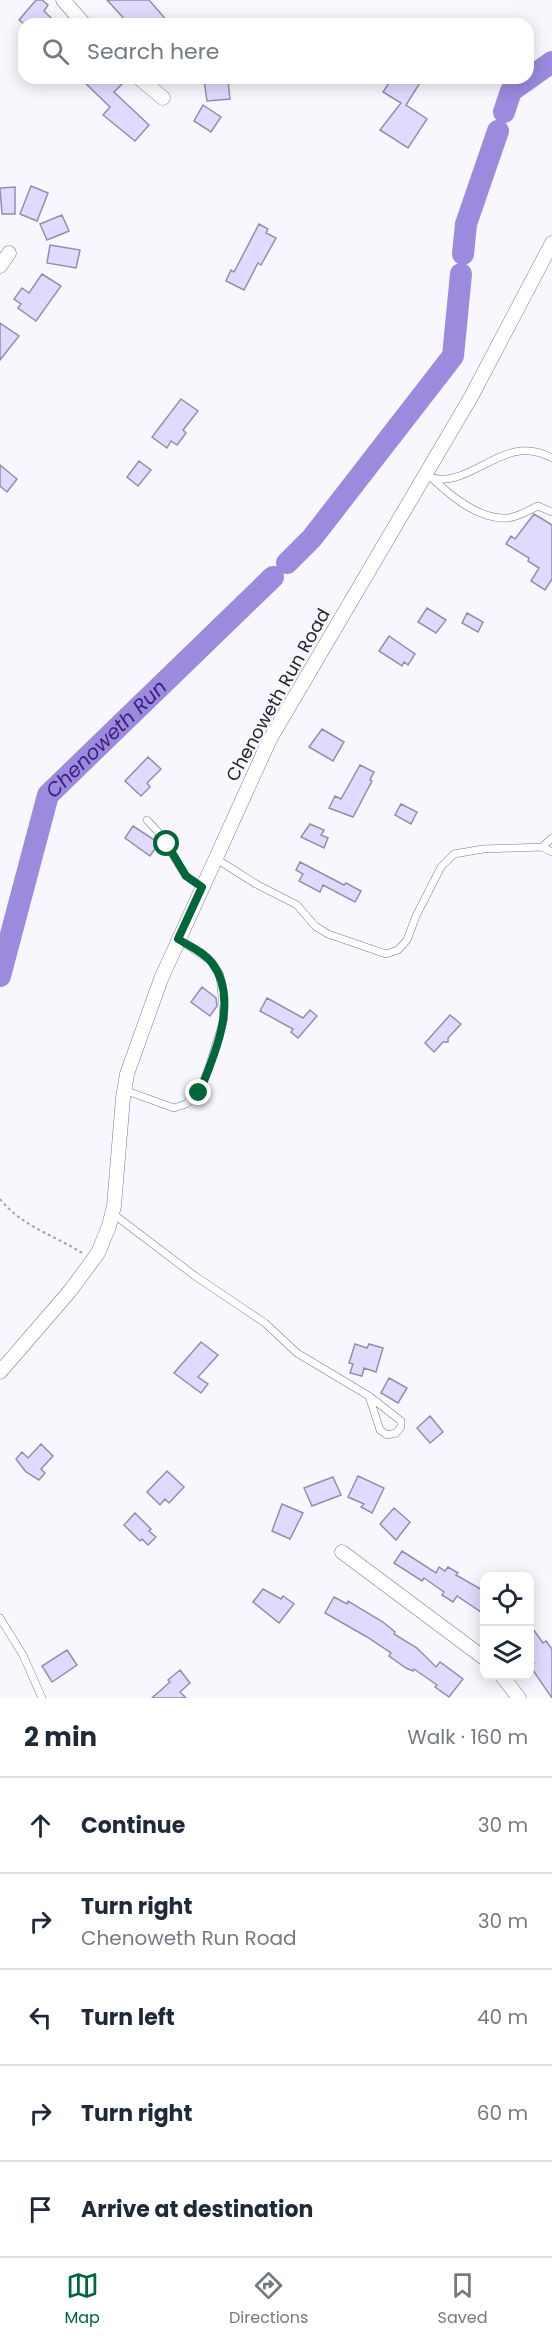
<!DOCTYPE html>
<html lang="en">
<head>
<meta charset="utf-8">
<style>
	body { margin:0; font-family:Poppins,sans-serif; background:#f2f2f3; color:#1f2937 }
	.controls { position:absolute; right:18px; bottom:18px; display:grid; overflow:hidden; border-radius:12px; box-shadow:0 3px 15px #0003 }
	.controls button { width:54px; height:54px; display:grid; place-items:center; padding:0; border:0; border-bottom:2px solid #e0e1e3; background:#fff; color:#1f2937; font:30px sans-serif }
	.stop { position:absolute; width:18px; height:18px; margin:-14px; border:4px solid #02663b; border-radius:50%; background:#fff }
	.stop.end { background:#02663b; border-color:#fff; box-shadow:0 2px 6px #0008 }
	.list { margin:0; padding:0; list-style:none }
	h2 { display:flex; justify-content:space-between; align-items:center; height:78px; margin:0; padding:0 24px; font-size:26px }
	h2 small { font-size:20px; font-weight:400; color:#747a83 }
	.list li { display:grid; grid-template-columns:39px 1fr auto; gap:18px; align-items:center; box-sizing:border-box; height:96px; padding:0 24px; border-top:2px solid #e0e1e3 }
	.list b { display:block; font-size:22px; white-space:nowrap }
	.list p { margin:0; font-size:20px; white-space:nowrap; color:#747a83 }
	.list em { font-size:20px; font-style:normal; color:#747a83 }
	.icon { flex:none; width:33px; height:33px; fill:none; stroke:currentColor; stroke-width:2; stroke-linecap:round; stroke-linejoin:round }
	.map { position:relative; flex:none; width:552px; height:1698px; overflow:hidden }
	.search { position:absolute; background:#fff; box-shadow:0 3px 15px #0003; left:18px; right:18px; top:18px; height:66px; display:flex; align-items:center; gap:15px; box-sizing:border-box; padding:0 21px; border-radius:18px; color:#747a83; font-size:22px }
	.sheet { height:558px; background:#fff }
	nav { display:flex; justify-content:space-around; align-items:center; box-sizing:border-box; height:84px; border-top:2px solid #e0e1e3; background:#fff; font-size:16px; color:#747a83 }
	nav a { display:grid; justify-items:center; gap:3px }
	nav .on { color:#02663b }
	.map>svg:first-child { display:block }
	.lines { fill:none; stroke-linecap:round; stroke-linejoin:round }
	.river { stroke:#9b8ade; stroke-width:22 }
	.building { fill:#e0dbfe; stroke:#938eaa; stroke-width:1.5 }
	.service-casing { stroke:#7d7994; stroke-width:8 }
	.minor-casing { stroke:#7d7994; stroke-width:15 }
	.path { stroke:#a4a3ab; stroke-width:2; stroke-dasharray:3 3; stroke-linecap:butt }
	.service { stroke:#fff; stroke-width:7 }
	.minor { stroke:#fff; stroke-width:14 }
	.route { stroke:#02663b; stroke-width:8 }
	.labels { text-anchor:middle; stroke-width:4.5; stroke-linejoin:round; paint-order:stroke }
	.street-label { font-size:18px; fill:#272530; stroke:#f8f7fd }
	.water-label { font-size:20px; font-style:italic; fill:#3f1e80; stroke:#f8f7fd }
</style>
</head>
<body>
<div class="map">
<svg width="552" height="1698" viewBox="0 0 552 1698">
	<rect width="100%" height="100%" fill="#f8f7fd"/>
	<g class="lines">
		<g class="river">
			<path d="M504 112 511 91 552 62"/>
			<path d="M463 254 466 224 498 131"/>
			<path d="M287 563 312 538 453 356 461 274"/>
			<path id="s1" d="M0 976 48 795 273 577"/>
		</g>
	</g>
	<path class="building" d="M36 0H42L48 5 44 11 57 24H24L19 20Z
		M107 0H149L170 24H129Z
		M80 78H115L122 84 114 92 149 125 135 141 103 115 110 107Z
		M217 78V82L228 81 230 99 207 101 204 80Z
		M392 78H399L405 81 409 78H423L406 105 427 119 408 148 380 130 401 103 383 92Z
		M203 105 221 117 211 132 194 121Z
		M31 186 48 193 37 221 20 214Z
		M15 187V214H2L0 188Z
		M62 215 69 231 47 240 40 224Z
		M259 224 268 229 266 233 276 238 261 265 258 263 244 290 226 281 231 270 234 272Z
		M50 245 80 250 76 268 47 263Z
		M42 274 61 286 36 321 18 308 21 304 14 299 22 288 29 293Z
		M0 323 19 336 0 360Z
		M181 399 198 411 183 430 186 433 177 445 171 441 167 448 152 437Z
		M139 461 151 470 138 486 127 477Z
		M0 465 17 479 7 492 0 486Z
		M534 514 552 525V579L545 590 531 581 539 568 528 561 529 558 506 544 511 536 515 539Z
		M427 608 446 620 436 633 418 622Z
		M467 613 483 622 478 632 462 623Z
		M389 636 415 654 408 665 404 662 402 666 379 651Z
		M322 729 344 742 333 761 309 747Z
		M148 757 161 769 147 783 150 787 141 796 125 781Z
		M360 765 374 772 370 780 372 781 353 817 329 808 335 796 341 799Z
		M401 804 417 812 411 824 395 815Z
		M310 824 324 830 321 835 328 838 324 848 301 837Z
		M133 826 159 843 150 856 125 838Z
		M300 862 344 885 346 883 361 891 355 902 323 885 320 892 299 881 303 874 296 870Z
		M202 987 216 998 217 1006 210 1016 191 1002Z
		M267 998 303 1018 310 1010 317 1016 298 1038 291 1032 293 1029 260 1011Z
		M450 1015 461 1024 448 1038V1042H443L434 1052 425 1043Z
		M201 1342 218 1355 198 1377 208 1384 201 1393 174 1373Z
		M355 1344 367 1348 369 1344 383 1348 376 1372 364 1368 362 1376 350 1373 353 1364 349 1363Z
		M389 1378 407 1388 398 1403 381 1393Z
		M430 1416 443 1432 430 1443 417 1428Z
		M41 1444 53 1456 41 1469 45 1473 39 1480 26 1472 16 1459 22 1452 28 1458Z
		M167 1471 184 1487 169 1503 165 1499 160 1505 147 1492Z
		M358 1476 384 1488 372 1513 361 1507 364 1504 348 1497Z
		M333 1477 341 1495 312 1506 304 1488Z
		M282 1504 303 1513 290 1539 272 1531Z
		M394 1508 410 1522 396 1540 380 1524Z
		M135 1513 151 1529 149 1531 156 1537 148 1545 142 1539 140 1541 124 1525Z
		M402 1551 436 1573 439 1567 445 1571 448 1567 458 1573 456 1575 484 1591V1614L457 1596 453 1602 442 1595 444 1592 424 1578 422 1581 394 1563Z
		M263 1589 281 1599 283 1596 294 1604 279 1623 253 1602Z
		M334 1597 347 1604 348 1601 383 1622 395 1632 394 1634 417 1648 436 1667 440 1662 463 1679 449 1697 435 1687 437 1685 414 1669 413 1671 406 1668 389 1656 391 1653 367 1637 325 1613Z
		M530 1625 543 1643 546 1641 552 1649V1698L530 1666 534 1663 530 1658Z
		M67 1650 77 1665 52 1682 42 1666Z
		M180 1670 190 1683 180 1692 186 1698H152L170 1682 168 1680Z"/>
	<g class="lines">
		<g class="service-casing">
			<path id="service" d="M425 476C471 494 501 430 552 458
				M434 480C453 498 480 520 508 518 518 517 529 510 538 506L552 512
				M147 820 159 833 186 876 202 887
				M542 847 552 838
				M215 858 256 884 297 905 315 926 328 934 386 954 398 950 407 940 416 916 441 867 454 854 483 849 542 847 552 852
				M124 1090 174 1108 186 1104 199 1093 208 1070 224 1019 220 975 211 961 178 939
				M112 1213 195 1276 265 1323 297 1353 369 1396 401 1421V1427L396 1433 387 1435 380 1430 369 1396
				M0 1618 23 1655 42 1698"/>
		</g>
		<g class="minor-casing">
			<path id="minor" d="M63 0 84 24
				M139 78 163 98
				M0 266 9 253
				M0 1372 70 1291 98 1253 109 1226 114 1206 123 1098 127 1074 161 979 270 739 471 397 552 243
				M342 1552 484 1658
				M502 1676 519 1698"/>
		</g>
		<path class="path" d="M0 1199C21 1226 54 1235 82 1253"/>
		<use href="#service" class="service"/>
		<use href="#minor" class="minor"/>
	</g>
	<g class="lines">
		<path class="route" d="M167 844 186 876 202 887 178 939C189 946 204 952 212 963 240 999 214 1057 199 1093"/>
	</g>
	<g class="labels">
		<g class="street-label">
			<text transform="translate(278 695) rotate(-61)" y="6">Chenoweth Run Road</text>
		</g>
		<g class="water-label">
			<text dy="7" stroke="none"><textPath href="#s1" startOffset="268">Chenoweth Run</textPath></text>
		</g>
	</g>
</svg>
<div class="controls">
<button><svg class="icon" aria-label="locate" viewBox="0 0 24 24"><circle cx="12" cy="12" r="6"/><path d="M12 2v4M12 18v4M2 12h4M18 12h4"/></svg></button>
<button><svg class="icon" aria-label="layers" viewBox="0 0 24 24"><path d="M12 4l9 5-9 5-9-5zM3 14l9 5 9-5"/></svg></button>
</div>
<div class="stop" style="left:167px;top:844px"></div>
<div class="stop end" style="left:199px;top:1093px"></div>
<div class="search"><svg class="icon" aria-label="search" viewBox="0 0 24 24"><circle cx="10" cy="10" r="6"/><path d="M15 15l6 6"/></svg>Search here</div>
</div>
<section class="sheet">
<h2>2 min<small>Walk · 160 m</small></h2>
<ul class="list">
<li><svg class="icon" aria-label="ahead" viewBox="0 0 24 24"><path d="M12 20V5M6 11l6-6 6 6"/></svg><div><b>Continue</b></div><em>30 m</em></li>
<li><svg class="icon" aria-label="right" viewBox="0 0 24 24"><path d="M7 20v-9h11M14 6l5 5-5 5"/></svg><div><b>Turn right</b><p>Chenoweth Run Road</p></div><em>30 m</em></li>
<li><svg class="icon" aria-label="left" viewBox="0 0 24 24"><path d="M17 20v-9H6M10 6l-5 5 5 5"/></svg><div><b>Turn left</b></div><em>40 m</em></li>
<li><svg class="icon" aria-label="right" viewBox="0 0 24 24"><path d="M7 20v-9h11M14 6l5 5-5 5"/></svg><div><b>Turn right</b></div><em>60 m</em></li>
<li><svg class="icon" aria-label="arrive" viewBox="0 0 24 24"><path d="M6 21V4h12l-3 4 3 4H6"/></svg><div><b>Arrive at destination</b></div></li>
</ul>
</section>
<nav>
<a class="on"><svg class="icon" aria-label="map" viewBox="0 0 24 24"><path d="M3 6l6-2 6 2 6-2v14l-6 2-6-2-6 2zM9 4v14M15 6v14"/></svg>Map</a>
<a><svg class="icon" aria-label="directions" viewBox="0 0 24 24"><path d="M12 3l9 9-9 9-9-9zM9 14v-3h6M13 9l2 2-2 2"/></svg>Directions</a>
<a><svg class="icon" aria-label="saved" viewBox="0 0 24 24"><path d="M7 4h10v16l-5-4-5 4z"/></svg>Saved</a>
</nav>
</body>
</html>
